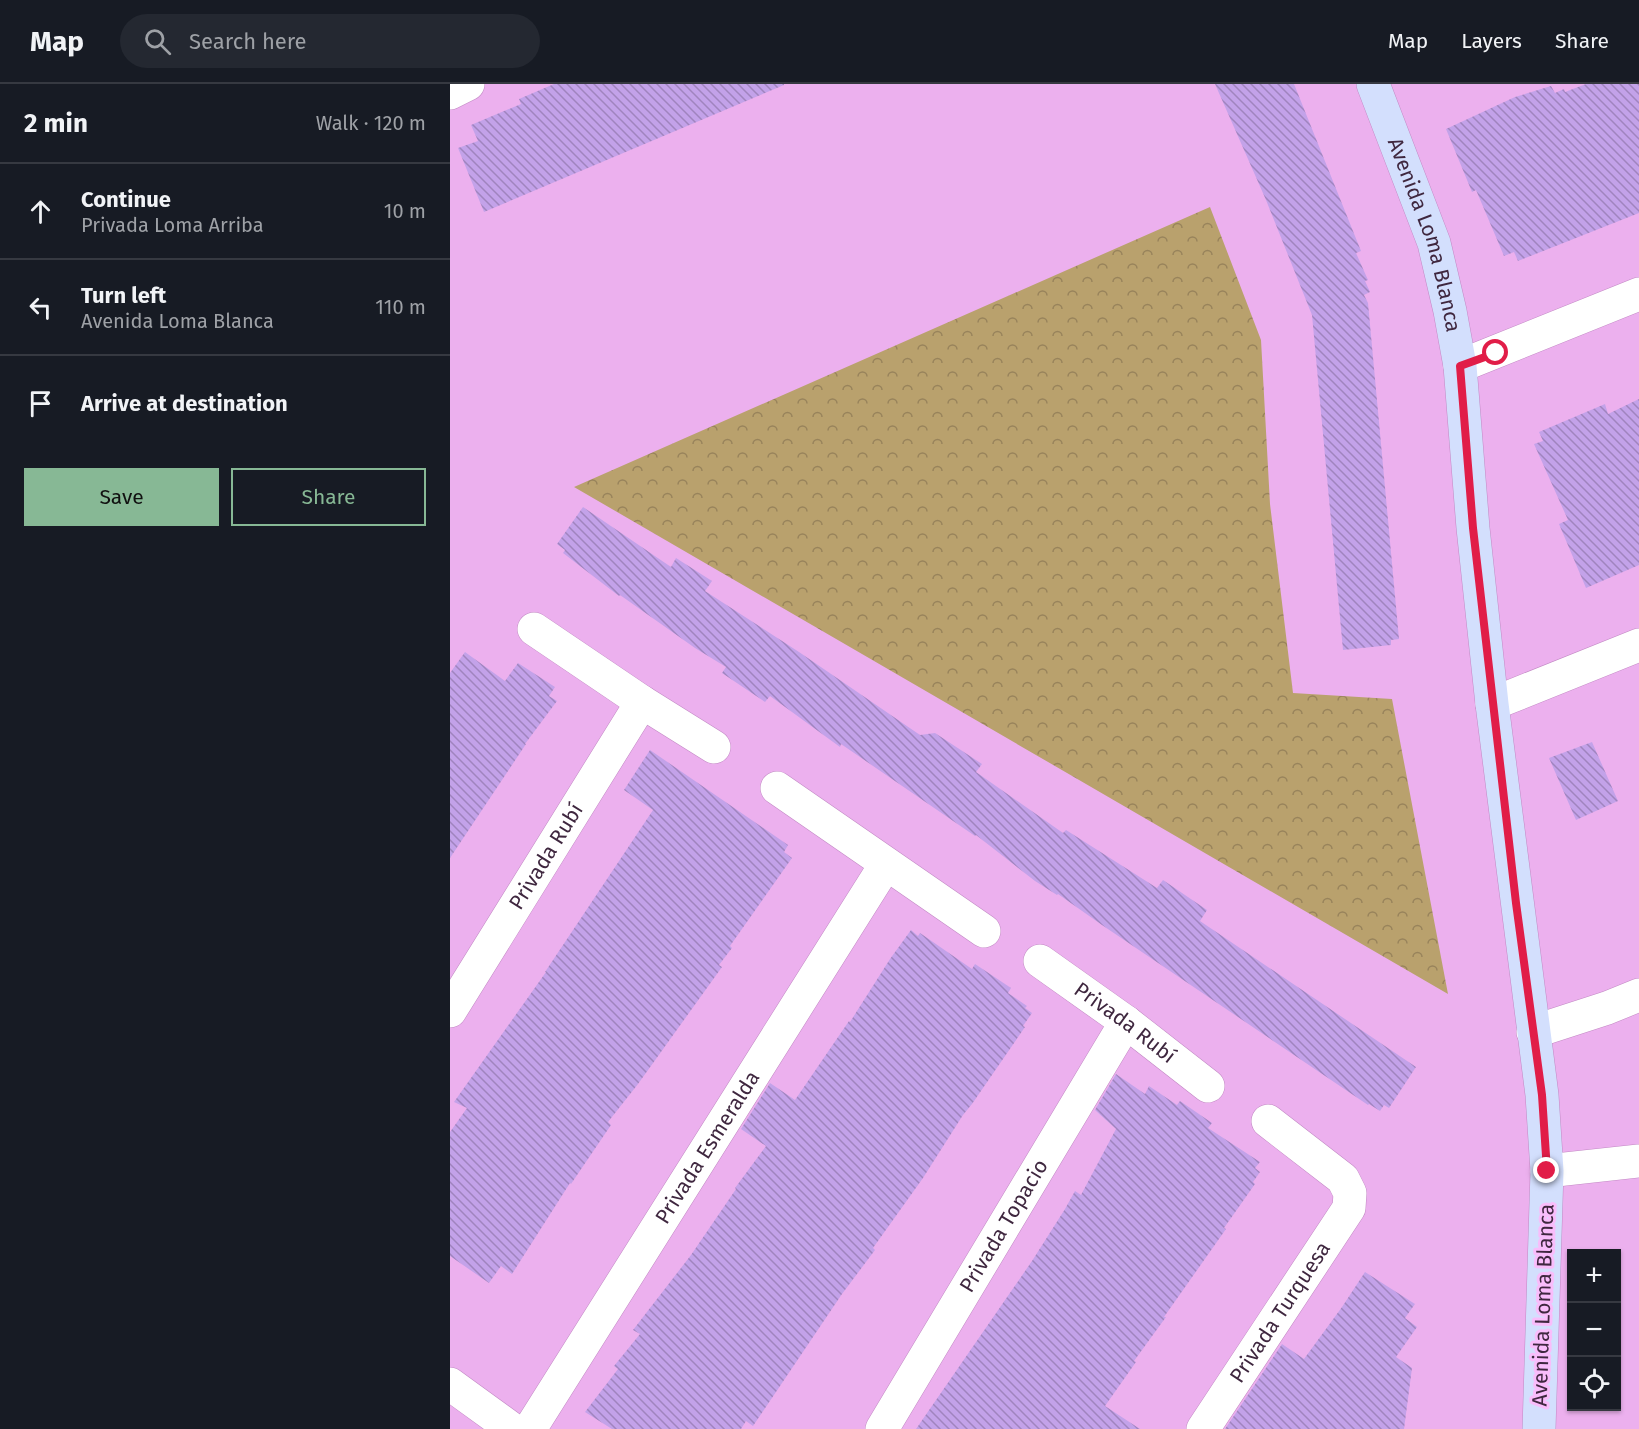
<!DOCTYPE html>
<html lang="en">
<head>
<meta charset="utf-8">
<style>
	body { margin:0; font-family:"Fira Sans",sans-serif; background:#242831; color:#f1f3f6 }
	.controls { position:absolute; right:18px; bottom:18px; display:grid; overflow:hidden; border-radius:0px; box-shadow:0 2px 4px #0004 }
	.controls button { width:54px; height:54px; display:grid; place-items:center; padding:0; border:0; border-bottom:2px solid #363941; background:#171b24; color:#f1f3f6; font:30px sans-serif }
	.stop { position:absolute; width:18px; height:18px; margin:-14px; border:4px solid #e11d48; border-radius:50%; background:#fff }
	.stop.end { background:#e11d48; border-color:#fff; box-shadow:0 2px 6px #0008 }
	.list { margin:0; padding:0; list-style:none }
	h2 { display:flex; justify-content:space-between; align-items:center; height:78px; margin:0; padding:0 24px; font-size:26px }
	h2 small { font-size:20px; font-weight:400; color:#9ea1a6 }
	.list li { display:grid; grid-template-columns:39px 1fr auto; gap:18px; align-items:center; box-sizing:border-box; height:96px; padding:0 24px; border-top:2px solid #363941 }
	.list b { display:block; font-size:22px; white-space:nowrap }
	.list p { margin:0; font-size:20px; white-space:nowrap; color:#9ea1a6 }
	.list em { font-size:20px; font-style:normal; color:#9ea1a6 }
	.actions { display:flex; gap:12px; padding:18px 24px }
	.actions a { flex:1; padding:14px 0; border:2px solid #87b895; border-radius:0px; text-align:center; font-size:21px; color:#87b895 }
	.actions .main { background:#87b895; color:#111 }
	.icon { flex:none; width:33px; height:33px; fill:none; stroke:currentColor; stroke-width:2; stroke-linecap:round; stroke-linejoin:round }
	.map { position:relative; flex:none; width:1189px; height:1345px; overflow:hidden }
	header { display:flex; align-items:center; gap:36px; box-sizing:border-box; height:84px; padding:0 30px; background:#171b24; border-bottom:2px solid #363941 }
	header strong { font-size:28px }
	nav { display:flex; gap:33px; margin-inline-start:auto; font-size:21px }
	.search { width:420px; height:54px; background:#242831; display:flex; align-items:center; gap:15px; box-sizing:border-box; padding:0 21px; border-radius:33px; color:#9ea1a6; font-size:22px }
	main { display:flex }
	aside { flex:1; background:#171b24 }
	.map>svg:first-child { display:block }
	.park { fill:url(#park-crowns) }
	.building { fill:url(#building-back-hatch) }
	.lines { fill:none; stroke-linecap:round; stroke-linejoin:round }
	.street-casing { stroke:#c289c4; stroke-width:34 }
	.secondary-casing { stroke:#c289c4; stroke-width:34 }
	.street { stroke:#fff; stroke-width:33 }
	.secondary { stroke:#d3dffd; stroke-width:33 }
	.route { stroke:#e11d48; stroke-width:8 }
	.labels { text-anchor:middle; stroke-width:6; stroke-linejoin:round; paint-order:stroke }
	.street-label { font-size:21px; fill:#3f273f; stroke:#f9bdfb }
</style>
</head>
<body>
<header>
<strong>Map</strong>
<div class="search"><svg class="icon" aria-label="search" viewBox="0 0 24 24"><circle cx="10" cy="10" r="6"/><path d="M15 15l6 6"/></svg>Search here</div>
<nav><a>Map</a><a>Layers</a><a>Share</a></nav>
</header>
<main>
<aside>
<h2>2 min<small>Walk · 120 m</small></h2>
<ul class="list">
<li><svg class="icon" aria-label="ahead" viewBox="0 0 24 24"><path d="M12 20V5M6 11l6-6 6 6"/></svg><div><b>Continue</b><p>Privada Loma Arriba</p></div><em>10 m</em></li>
<li><svg class="icon" aria-label="left" viewBox="0 0 24 24"><path d="M17 20v-9H6M10 6l-5 5 5 5"/></svg><div><b>Turn left</b><p>Avenida Loma Blanca</p></div><em>110 m</em></li>
<li><svg class="icon" aria-label="arrive" viewBox="0 0 24 24"><path d="M6 21V4h12l-3 4 3 4H6"/></svg><div><b>Arrive at destination</b></div></li>
</ul>
<div class="actions"><a class="main">Save</a><a>Share</a></div>
</aside>
<div class="map">
<svg width="1189" height="1345" viewBox="0 0 1189 1345">
	<defs>
		<pattern id="park-crowns" width="20" height="18" patternUnits="userSpaceOnUse" patternTransform="scale(1.5)"><rect width="20" height="18" fill="#b9a16d"/><path d="M2 6a3 3 0 1 1 6 0M12 15a3 3 0 1 1 6 0" fill="none" stroke="#98835b"/></pattern>
		<pattern id="building-back-hatch" width="6" height="6" patternUnits="userSpaceOnUse" patternTransform="scale(1.5)"><rect width="6" height="6" fill="#c3a2e9"/><path d="M-1 5l2 2M0 0l6 6M5-1l2 2" fill="none" stroke="#a084be"/></pattern>
	</defs>
	<rect width="100%" height="100%" fill="#ecb0ee"/>
	<path class="park" d="M760 123 811 256 820 420 843 609 942 615 998 910 124 403Z"/>
	<path class="building" d="M104 0H334V1L34 128 8 64 28 57 21 41 71 20 69 15Z
		M765 0H844L911 167 906 169 918 196 915 197 920 208 914 211 918 219 949 555 941 556V561L893 566 862 231 816 116Z
		M1136 0H1189V129L1068 177 1064 168 1054 172 1026 106 1022 108 996 45 1065 13 1101 2 1105 9 1114 5 1115 8Z
		M1189 315V481L1136 504 1109 440 1118 436 1084 360 1093 357 1089 348 1155 320 1158 330Z
		M133 423 221 483 226 474 262 497 255 507 349 568 470 651 485 649 532 680 526 688 613 749 616 746 707 804 713 796 757 826 750 837 966 983 939 1024 934 1021 930 1027 919 1020 918 1021 652 841 608 810 607 811 585 797 526 751 525 752 391 660 390 663 320 612 315 618 272 589 276 583 245 564 170 511 169 512 113 469 115 466 107 460Z
		M15 568 55 597 68 579 105 603 99 612 107 617 75 660H76L0 774V589Z
		M1142 658 1168 717 1126 736 1099 674Z
		M200 666 338 761 334 768 342 774 280 862 282 864 269 881 272 883 188 1000 158 1038 161 1041 121 1100 120 1099 62 1190 51 1182 39 1199 0 1172V1048L17 1024 4 1018 96 888H95L203 726 174 706Z
		M461 846 468 852 470 849 522 885 525 880 561 904 558 909 577 922 575 924 582 929 573 942 575 943 522 1020 513 1031 473 1094 423 1164 425 1166 392 1210 303 1342 296 1337 291 1345H162L135 1328 168 1285 164 1282 190 1250 183 1246 241 1171 286 1105 285 1104 316 1062 291 1045 320 999 345 1016 399 937 400 938 440 875Z
		M666 990 695 1010 699 1002 727 1021 730 1017 762 1039 758 1044 810 1078 805 1084 810 1088 803 1098 805 1100 774 1144 776 1145 714 1233H716L684 1277 686 1278 655 1322 690 1345H466L582 1177 615 1125 625 1107 631 1111 666 1045 645 1026Z
		M915 1188 965 1220 955 1234 967 1243 946 1273 962 1284 954 1345H775L832 1260 854 1275 892 1223Z"/>
	<g class="lines">
		<g class="street-casing">
			<g id="street">
				<path d="M0 9 18 0"/>
				<path d="M1010 282 1189 210"/>
				<path d="M84 545 192 618 264 663"/>
				<path d="M1042 620 1189 561"/>
				<path d="M327 704 534 847"/>
				<path id="s1" d="M590 877 676 938 758 1002"/>
				<path id="s2" d="M0 927 192 618"/>
				<path d="M1083 948 1157 924 1189 911"/>
				<path d="M1097 1087 1189 1077"/>
				<path d="M0 1300 62 1345"/>
				<path id="s3" d="M80 1345 436 780"/>
				<path id="s4" d="M432 1345 676 938"/>
				<path id="s5" d="M753 1345 899 1124 900 1109 893 1095 818 1037"/>
			</g>
		</g>
		<g class="secondary-casing">
			<g id="secondary">
				<path id="s6" d="M923 0 984 159 1000 227 1010 282 1023 444 1042 620 1092 1011 1097 1087 1089 1345"/>
			</g>
		</g>
		<use href="#street" class="street"/>
		<use href="#secondary" class="secondary"/>
	</g>
	<g class="lines">
		<path class="route" d="M1046 269 1010 282 1023 444 1066 819 1092 1011 1097 1087"/>
	</g>
	<g class="labels">
		<g class="street-label">
			<text dy="7" stroke="none"><textPath href="#s6" startOffset="160">Avenida Loma Blanca</textPath></text>
			<text dy="7" stroke="none"><textPath href="#s2" startOffset="182">Privada Rubí</textPath></text>
			<text dy="7" stroke="none"><textPath href="#s1" startOffset="105">Privada Rubí</textPath></text>
			<text dy="7" stroke="none"><textPath href="#s3" startOffset="333">Privada Esmeralda</textPath></text>
			<text dy="7" stroke="none"><textPath href="#s4" startOffset="237">Privada Topacio</textPath></text>
			<text transform="translate(1093 1221) rotate(-88)" y="7">Avenida Loma Blanca</text>
			<text dy="7" stroke="none"><textPath href="#s5" startOffset="140">Privada Turquesa</textPath></text>
		</g>
	</g>
</svg>
<div class="controls">
<button>+</button>
<button>−</button>
<button><svg class="icon" aria-label="locate" viewBox="0 0 24 24"><circle cx="12" cy="12" r="6"/><path d="M12 2v4M12 18v4M2 12h4M18 12h4"/></svg></button>
</div>
<div class="stop" style="left:1046px;top:269px"></div>
<div class="stop end" style="left:1097px;top:1087px"></div>
</div>
</main>
</body>
</html>
